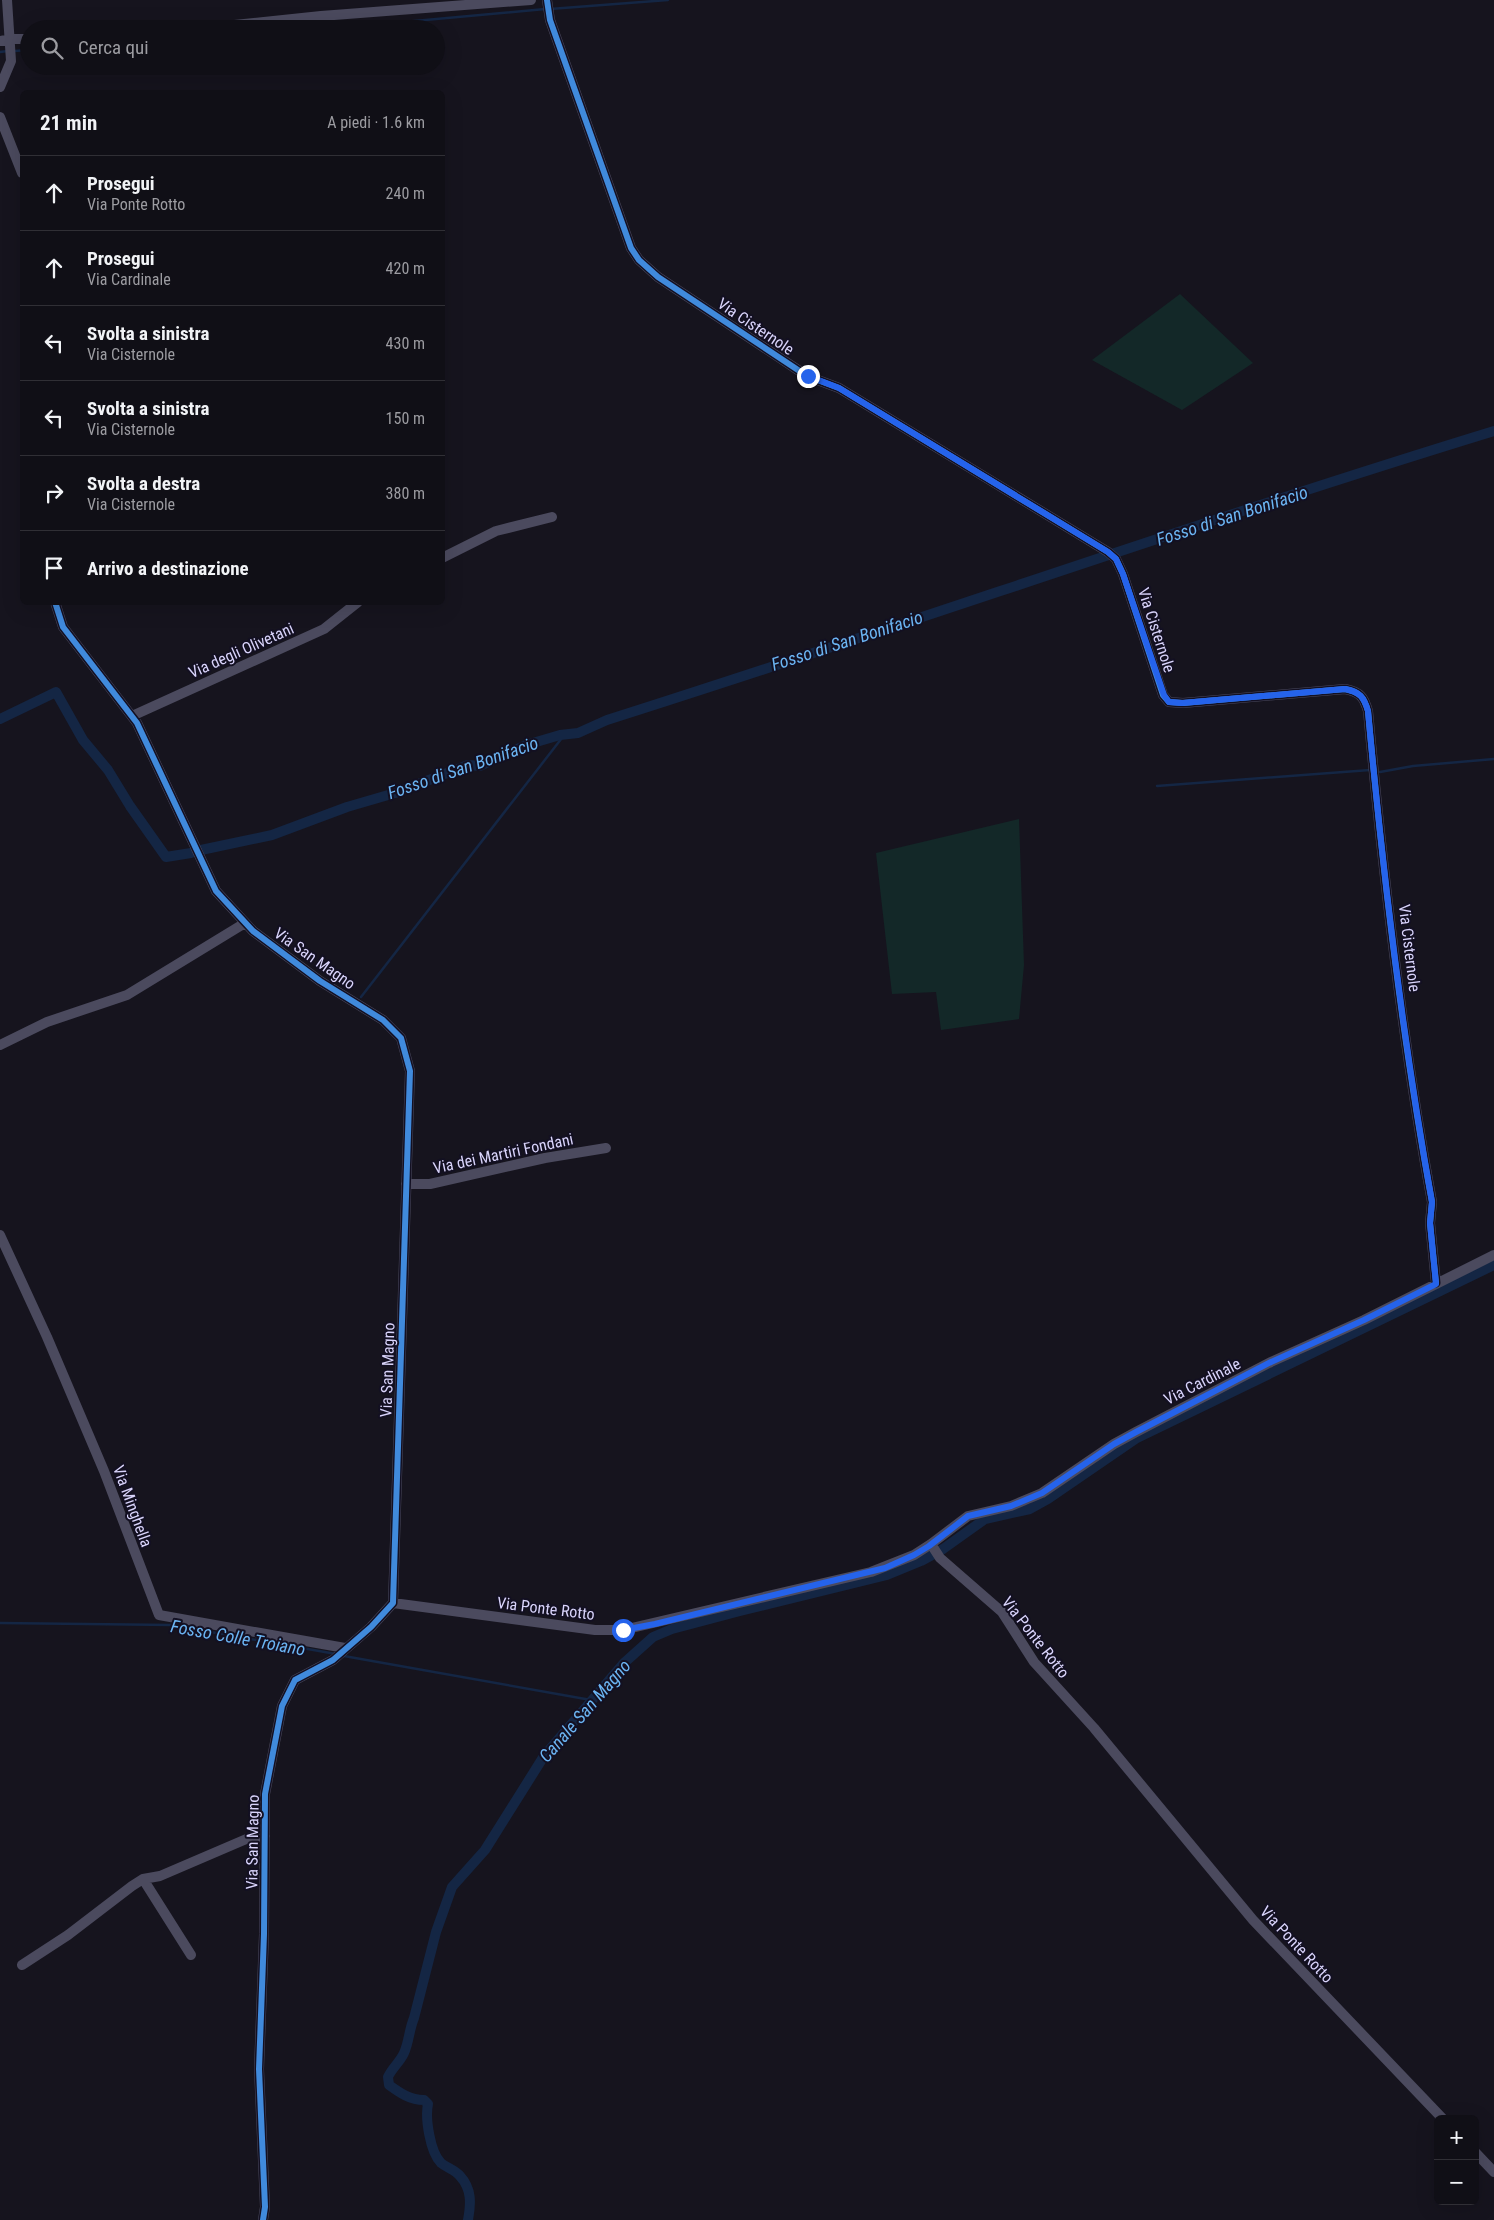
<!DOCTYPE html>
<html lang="it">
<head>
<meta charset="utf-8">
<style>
	body { margin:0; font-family:"Roboto Condensed",sans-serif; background:#19181f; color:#f1f3f6 }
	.controls { position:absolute; right:15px; bottom:15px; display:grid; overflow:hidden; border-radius:8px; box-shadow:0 5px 20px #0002 }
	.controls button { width:45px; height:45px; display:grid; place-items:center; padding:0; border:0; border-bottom:1px solid #302f35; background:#100f16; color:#f1f3f6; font:25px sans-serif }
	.stop { position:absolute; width:15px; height:15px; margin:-11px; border:4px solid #2563eb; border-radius:50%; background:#fff }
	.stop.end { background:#2563eb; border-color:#fff; box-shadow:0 1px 5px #0008 }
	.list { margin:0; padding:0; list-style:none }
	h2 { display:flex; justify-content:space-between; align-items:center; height:65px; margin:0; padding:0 20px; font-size:21px }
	h2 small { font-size:16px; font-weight:400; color:#9c9ca1 }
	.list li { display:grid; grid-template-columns:32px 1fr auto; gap:15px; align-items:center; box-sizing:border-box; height:75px; padding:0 20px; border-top:1px solid #302f35 }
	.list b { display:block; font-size:19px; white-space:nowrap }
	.list p { margin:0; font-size:16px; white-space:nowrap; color:#9c9ca1 }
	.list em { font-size:16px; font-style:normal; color:#9c9ca1 }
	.icon { flex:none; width:28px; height:28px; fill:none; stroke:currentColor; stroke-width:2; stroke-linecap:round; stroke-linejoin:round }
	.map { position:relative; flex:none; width:1494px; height:2220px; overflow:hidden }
	.search { position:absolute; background:#100f16; box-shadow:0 5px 20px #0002; left:20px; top:20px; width:425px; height:55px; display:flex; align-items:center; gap:12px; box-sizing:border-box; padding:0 18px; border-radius:28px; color:#9c9ca1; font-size:19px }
	.panel { position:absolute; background:#100f16; box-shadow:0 5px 20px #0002; left:20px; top:90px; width:425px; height:515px; border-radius:8px }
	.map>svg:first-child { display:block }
	.green { fill:#132828 }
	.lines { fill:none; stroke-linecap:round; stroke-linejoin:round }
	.stream { stroke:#142644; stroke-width:2.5 }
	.canal { stroke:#142644; stroke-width:10 }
	.street { stroke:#4b4a5e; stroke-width:10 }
	.cycleway-casing { stroke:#131022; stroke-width:9 }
	.cycleway { stroke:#408adc; stroke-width:6 }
	.route { stroke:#2563eb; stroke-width:6 }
	.labels { text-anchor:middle; stroke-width:4; stroke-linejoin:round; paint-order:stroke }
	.street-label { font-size:16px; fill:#d9d4fb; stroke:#131022 }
	.water-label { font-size:18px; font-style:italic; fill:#6bb4f2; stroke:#131022 }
</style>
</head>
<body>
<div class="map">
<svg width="1494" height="2220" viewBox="0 0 1494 2220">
	<rect width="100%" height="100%" fill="#16141e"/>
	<path class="green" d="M1180 294 1253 363 1182 410 1092 360Z
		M1019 819 1024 965 1019 1019 941 1030 936 992 892 994 876 853Z"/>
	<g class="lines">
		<path class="stream" d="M550 9 668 0
			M327 29 545 9
			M14 51 29 50
			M0 52 8 51
			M1380 772 1413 766 1494 759
			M1157 786 1370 770
			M361 997 565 734
			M0 1623 171 1625 336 1654
			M344 1656 591 1700"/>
		<path class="canal" d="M0 719 56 692 83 740 108 770 130 806 166 857 191 853
			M201 850 272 835 347 807 395 793 468 765 480 766 526 745 560 735 578 733 607 720C904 626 1197 522 1494 431
			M468 2220C471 2204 472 2189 460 2176 455 2170 447 2168 441 2163 430 2152 425 2118 428 2104L424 2100C410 2100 400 2093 389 2085L388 2077C392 2068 400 2062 404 2053 409 2042 409 2030 414 2018L436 1932 452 1887 485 1850 544 1756 624 1663 653 1637 672 1629 740 1611 887 1575 921 1561 943 1549 985 1519 1030 1509 1048 1499 1137 1438 1494 1265"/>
		<path class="street" d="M547 0 550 20 631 248 639 260 658 277 807 376 839 388 1108 552 1116 559 1123 574 1163 695 1169 702 1183 703 1345 689C1360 692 1364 697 1368 711 1383 875 1402 1040 1432 1202L1430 1223 1436 1283
			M195 29 321 16 531 0
			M0 41 10 39H29
			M0 87 11 61 7 0
			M0 117 22 173
			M442 558 496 531 552 517
			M55 602 63 627 137 723 216 891 253 931 320 981 383 1020 401 1038 410 1071 393 1603 371 1627 333 1660 295 1680 282 1706 265 1794 264 1934 259 2069 265 2207 263 2220
			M132 716 324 629 358 602
			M0 1045 47 1022 127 995 245 923
			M406 1184H430L545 1158 606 1148
			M0 1235 47 1337 104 1471 159 1615 345 1648
			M931 1544 968 1516 1011 1506 1042 1493 1114 1444 1136 1432 1271 1362 1364 1320 1494 1255
			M393 1603 595 1630H623L871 1572 914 1555 931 1544 940 1558 1002 1612 1034 1662 1094 1728 1253 1920 1443 2119
			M143 1879 191 1955
			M22 1965 68 1935 132 1886 143 1879 160 1876 251 1837 265 1836
			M1475 2152 1494 2172"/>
		<g class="cycleway-casing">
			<path id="cycleway" d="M547 0 550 20 631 248 639 260 658 277 807 376 839 388 1108 552 1116 559 1123 574 1163 695 1169 702 1183 703 1345 689C1360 692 1364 697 1368 711 1383 875 1402 1040 1432 1202L1430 1223 1436 1283
				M55 602 63 627 137 723 216 891 253 931 320 981 383 1020 401 1038 410 1071 393 1603 371 1627 333 1660 295 1680 282 1706 265 1794 264 1934 259 2069 265 2207 263 2220"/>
		</g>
		<use href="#cycleway" class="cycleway"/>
	</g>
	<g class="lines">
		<path class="route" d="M623 1630 655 1624 885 1568 914 1555 929 1546 968 1516 1011 1506 1042 1493 1114 1444 1136 1432 1271 1362 1364 1320 1436 1284 1430 1223 1432 1202C1403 1040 1383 875 1368 711 1364 697 1360 692 1345 689L1182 703 1169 702 1164 695 1123 574 1116 559 1108 552 839 388 808 376"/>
	</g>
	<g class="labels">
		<g class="street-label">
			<text transform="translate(756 326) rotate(34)" y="6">Via Cisternole</text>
			<text transform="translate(1157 630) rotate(72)" y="6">Via Cisternole</text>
			<text transform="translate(241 650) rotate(-24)" y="6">Via degli Olivetani</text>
			<text transform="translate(1410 948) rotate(83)" y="6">Via Cisternole</text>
			<text transform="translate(315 958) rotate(35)" y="6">Via San Magno</text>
			<text transform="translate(503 1153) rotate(-12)" y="6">Via dei Martiri Fondani</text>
			<text transform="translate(387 1370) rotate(-88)" y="6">Via San Magno</text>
			<text transform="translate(1202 1381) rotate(-27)" y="6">Via Cardinale</text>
			<text transform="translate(133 1506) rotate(70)" y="6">Via Minghella</text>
			<text transform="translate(546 1608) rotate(7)" y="6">Via Ponte Rotto</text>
			<text transform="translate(1036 1637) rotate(52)" y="6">Via Ponte Rotto</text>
			<text transform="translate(252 1842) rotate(-89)" y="6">Via San Magno</text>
			<text transform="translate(1297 1944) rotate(47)" y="6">Via Ponte Rotto</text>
		</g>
		<g class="water-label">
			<text transform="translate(1232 516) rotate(-18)" y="6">Fosso di San Bonifacio</text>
			<text transform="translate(847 641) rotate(-18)" y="6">Fosso di San Bonifacio</text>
			<text transform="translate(463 768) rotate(-19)" y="6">Fosso di San Bonifacio</text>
			<text transform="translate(238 1638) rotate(10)" y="6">Fosso Colle Troiano</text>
			<text transform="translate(585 1711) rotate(-49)" y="6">Canale San Magno</text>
		</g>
	</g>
</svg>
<div class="controls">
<button>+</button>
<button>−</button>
</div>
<div class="stop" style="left:623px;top:1630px"></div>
<div class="stop end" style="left:808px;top:376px"></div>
<div class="search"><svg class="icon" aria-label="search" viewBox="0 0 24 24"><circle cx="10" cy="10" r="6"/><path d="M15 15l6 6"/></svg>Cerca qui</div>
<section class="panel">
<h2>21 min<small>A piedi · 1.6 km</small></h2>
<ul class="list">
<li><svg class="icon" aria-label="ahead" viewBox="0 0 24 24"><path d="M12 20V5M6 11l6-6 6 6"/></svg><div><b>Prosegui</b><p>Via Ponte Rotto</p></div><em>240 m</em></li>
<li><svg class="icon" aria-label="ahead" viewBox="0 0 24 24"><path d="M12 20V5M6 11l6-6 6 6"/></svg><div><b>Prosegui</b><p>Via Cardinale</p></div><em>420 m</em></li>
<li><svg class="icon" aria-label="left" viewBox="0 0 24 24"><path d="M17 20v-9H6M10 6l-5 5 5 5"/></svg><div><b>Svolta a sinistra</b><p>Via Cisternole</p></div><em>430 m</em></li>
<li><svg class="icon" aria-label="left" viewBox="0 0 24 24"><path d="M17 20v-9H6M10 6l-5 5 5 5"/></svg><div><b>Svolta a sinistra</b><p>Via Cisternole</p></div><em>150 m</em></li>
<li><svg class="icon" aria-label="right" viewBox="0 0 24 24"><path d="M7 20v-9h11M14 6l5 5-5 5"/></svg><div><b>Svolta a destra</b><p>Via Cisternole</p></div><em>380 m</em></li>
<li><svg class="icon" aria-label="arrive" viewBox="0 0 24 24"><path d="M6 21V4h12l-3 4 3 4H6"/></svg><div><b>Arrivo a destinazione</b></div></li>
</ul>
</section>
</div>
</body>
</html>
